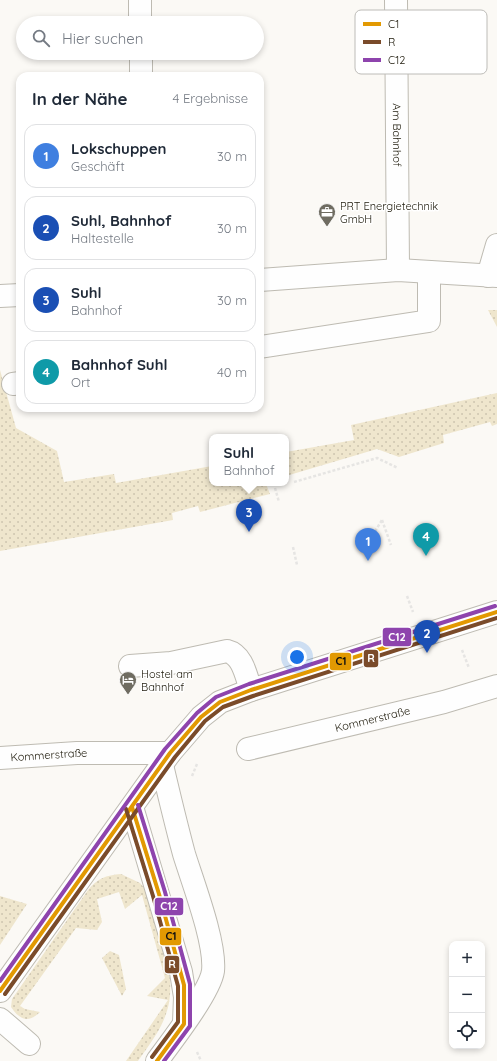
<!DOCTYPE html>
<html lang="de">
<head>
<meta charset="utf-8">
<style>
	body { margin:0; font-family:Quicksand,sans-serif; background:#f2f2f3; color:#1f2937 }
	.controls { position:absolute; right:12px; bottom:12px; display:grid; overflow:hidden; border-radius:8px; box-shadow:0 2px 6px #0003 }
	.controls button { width:36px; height:36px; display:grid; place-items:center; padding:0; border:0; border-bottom:1px solid #e0e1e3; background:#fff; color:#1f2937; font:20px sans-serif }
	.you { position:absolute; left:297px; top:657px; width:14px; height:14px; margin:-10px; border:3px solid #fff; border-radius:50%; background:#1a73e8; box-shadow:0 0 0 6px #1a73e833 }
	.badge { display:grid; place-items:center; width:26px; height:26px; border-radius:50%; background:#111827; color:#fff; font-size:13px; font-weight:700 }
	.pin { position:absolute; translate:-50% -33px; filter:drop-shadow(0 1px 2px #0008) }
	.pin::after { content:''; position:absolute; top:21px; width:14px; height:12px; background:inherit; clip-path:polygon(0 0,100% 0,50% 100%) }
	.popup { position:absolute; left:209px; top:434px; width:80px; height:52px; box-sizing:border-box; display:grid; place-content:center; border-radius:8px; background:#fff; filter:drop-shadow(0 1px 3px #0005); font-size:13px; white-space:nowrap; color:#747a83 }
	.popup b { font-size:15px; color:#1f2937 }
	.popup::after { content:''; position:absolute; left:50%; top:100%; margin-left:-8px; border:8px solid transparent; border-top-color:#fff }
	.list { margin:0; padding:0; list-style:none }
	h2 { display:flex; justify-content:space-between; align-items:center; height:52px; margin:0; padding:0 16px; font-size:17px }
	h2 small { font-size:13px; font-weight:400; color:#747a83 }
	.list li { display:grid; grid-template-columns:26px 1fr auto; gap:12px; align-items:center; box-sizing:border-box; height:64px; margin:0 8px 8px; padding:0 8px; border:1px solid #e0e1e3; border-radius:12px }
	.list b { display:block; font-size:15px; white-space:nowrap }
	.list p { margin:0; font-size:13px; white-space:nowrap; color:#747a83 }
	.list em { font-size:13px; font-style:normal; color:#747a83 }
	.icon { flex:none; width:22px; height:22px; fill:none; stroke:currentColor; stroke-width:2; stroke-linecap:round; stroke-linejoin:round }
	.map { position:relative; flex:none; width:497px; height:1061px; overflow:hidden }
	.search { position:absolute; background:#fff; box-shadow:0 2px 6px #0003; left:16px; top:16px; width:248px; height:44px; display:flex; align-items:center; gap:10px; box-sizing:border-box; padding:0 14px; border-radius:22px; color:#747a83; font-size:15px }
	.panel { position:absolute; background:#fff; box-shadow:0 2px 6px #0003; left:16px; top:72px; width:248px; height:340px; border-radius:12px }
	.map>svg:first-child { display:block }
	.grass { fill:url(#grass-dots) }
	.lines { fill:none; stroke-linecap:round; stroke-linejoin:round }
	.minor-casing { stroke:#bebbb2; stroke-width:24 }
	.path { stroke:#e6e5e3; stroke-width:2.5; stroke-dasharray:3 2; stroke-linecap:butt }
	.minor { stroke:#fefefe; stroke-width:22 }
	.bus-1-casing { stroke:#fff; stroke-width:7 }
	.bus-2-casing { stroke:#fff; stroke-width:7 }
	.bus-3-casing { stroke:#fff; stroke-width:7 }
	.bus-1 { stroke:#e29902; stroke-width:4 }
	.bus-2 { stroke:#7a4b2a; stroke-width:4 }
	.bus-3 { stroke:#8e44ad; stroke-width:4 }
	.labels { text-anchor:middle; stroke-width:3; stroke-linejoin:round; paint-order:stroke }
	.street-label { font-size:11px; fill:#242012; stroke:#fff }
	.poi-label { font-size:11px; fill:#242012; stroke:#fff; text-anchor:start }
	.key { fill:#fff; stroke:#bdbcb8; stroke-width:1 }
	.key-label { font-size:11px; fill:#242012 }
	.line-badge { stroke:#fff; stroke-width:1.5 }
	.badge-label { font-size:11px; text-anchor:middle; font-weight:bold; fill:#fff }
	.pale-badge-label { font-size:11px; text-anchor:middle; font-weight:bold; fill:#111 }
</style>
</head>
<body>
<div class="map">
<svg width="497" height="1061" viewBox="0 0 497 1061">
	<defs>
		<pattern id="grass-dots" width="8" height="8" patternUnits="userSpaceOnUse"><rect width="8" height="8" fill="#efe6cd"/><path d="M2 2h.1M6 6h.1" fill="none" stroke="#cdc5af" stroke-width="1.8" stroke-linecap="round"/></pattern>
	</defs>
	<rect width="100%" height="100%" fill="#fbf9f5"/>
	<path class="grass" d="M488 310H497V327Z
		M0 370 16 428 57 451 64 482 114 474 116 483 212 466V483H269L266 484 270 494 200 512 198 506 172 513 173 520 0 551Z
		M497 393V424L492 426 490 422 443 435 444 443 399 457 377 449 286 476V452L354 440 351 425Z
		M121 874 140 883 146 890 169 971C175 1011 160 1030 138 1061H126L168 1000 147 996 165 978 142 895 125 909 119 892 97 899 102 922 97 930 76 928 20 1006 25 1009 40 1012C28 1024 19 1019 11 1007L12 999 88 890C97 879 106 875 121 874Z
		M0 896 27 904 0 945Z
		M110 951 119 955 126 989 122 996 102 958Z"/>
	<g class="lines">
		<g class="minor-casing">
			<g id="minor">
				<path d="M140 0V23"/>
				<path id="s1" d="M396 0 398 270"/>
				<path d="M141 53V76"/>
				<path d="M488 276 497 245"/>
				<path d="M260 280 398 270 497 276"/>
				<path d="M0 296 20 295"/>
				<path d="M260 347 429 321V272"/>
				<path d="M13 384 20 383"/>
				<path d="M130 666 171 663 227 651C243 655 246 676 251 690"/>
				<path id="s2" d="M248 749 444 702 497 686"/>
				<path id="s3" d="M0 758 77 753H170"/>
				<path d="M132 807 181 972 185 997 184 1022"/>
				<path d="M0 991 170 753 201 717 220 702 251 690 497 612"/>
				<path d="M0 1019 29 1044"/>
				<path d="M157 1061C171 1042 210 992 213 971 216 943 193 883 184 854 176 824 169 795 162 765"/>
			</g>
		</g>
		<path class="path" d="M294 482 377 458 398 468
			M275 488 279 502
			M382 520 391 545
			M367 544 382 520
			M293 547 297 565
			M407 596 413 612
			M462 650 469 668
			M192 776 197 764
			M197 1052 201 1061"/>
		<use href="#minor" class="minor"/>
		<g class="bus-1-casing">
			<path id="bus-1" d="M132 807 159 894 184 985V1024L157 1061
				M0 991 170 753 201 717 220 702 251 690 497 612"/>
		</g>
		<g class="bus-2-casing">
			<path id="bus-2" d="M126 809 153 896 178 986V1022L152 1057
				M5 994 175 757 205 721 223 707 253 696 497 618"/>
		</g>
		<g class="bus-3-casing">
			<path id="bus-3" d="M138 805 165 892 190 984V1026L164 1061
				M0 981 165 749 197 713 216 697 249 684 495 606"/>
		</g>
		<use href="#bus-1" class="bus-1"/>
		<use href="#bus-2" class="bus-2"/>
		<use href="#bus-3" class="bus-3"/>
	</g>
	<defs>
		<g id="office-pin" transform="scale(0.9)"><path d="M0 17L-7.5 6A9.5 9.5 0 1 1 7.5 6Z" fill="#6f6c61" stroke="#fff"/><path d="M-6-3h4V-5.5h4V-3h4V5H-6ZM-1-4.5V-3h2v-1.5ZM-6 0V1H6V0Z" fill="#fff"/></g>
		<g id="hotel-pin" transform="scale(0.9)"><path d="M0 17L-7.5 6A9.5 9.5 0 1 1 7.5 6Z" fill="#6f6c61" stroke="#fff"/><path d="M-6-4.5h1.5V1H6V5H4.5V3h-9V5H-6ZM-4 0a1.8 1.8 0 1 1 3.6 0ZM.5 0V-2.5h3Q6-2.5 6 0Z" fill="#fff"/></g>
	</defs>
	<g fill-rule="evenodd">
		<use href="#office-pin" x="327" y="212"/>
		<use href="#hotel-pin" x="128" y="680"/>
	</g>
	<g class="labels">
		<g class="street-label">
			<text dy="4" stroke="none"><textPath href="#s1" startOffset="135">Am Bahnhof</textPath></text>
			<text dy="4" stroke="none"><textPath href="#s2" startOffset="128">Kommerstraße</textPath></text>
			<text dy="4" stroke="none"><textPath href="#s3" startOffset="49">Kommerstraße</textPath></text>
		</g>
		<g class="poi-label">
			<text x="340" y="210">PRT Energietechnik<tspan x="340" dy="13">GmbH</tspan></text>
			<text x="141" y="678">Hostel am<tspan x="141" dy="13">Bahnhof</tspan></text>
		</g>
	</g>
	<rect x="355" y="10" width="132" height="64" rx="6" class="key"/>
	<rect x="363" y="22" width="18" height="4" fill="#e29902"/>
	<rect x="363" y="40" width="18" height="4" fill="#7a4b2a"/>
	<rect x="363" y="58" width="18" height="4" fill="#8e44ad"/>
	<g class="key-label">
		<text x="388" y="28">C1</text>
		<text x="388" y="46">R</text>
		<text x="388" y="64">C12</text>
	</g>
	<g class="line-badge">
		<rect x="382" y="627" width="30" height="20" rx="4" fill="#8e44ad"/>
		<rect x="363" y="649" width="16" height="19" rx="4" fill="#7a4b2a"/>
		<rect x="329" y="652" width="23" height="19" rx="4" fill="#e29902"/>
		<rect x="154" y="897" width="30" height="19" rx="4" fill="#8e44ad"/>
		<rect x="159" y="927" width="23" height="19" rx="4" fill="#e29902"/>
		<rect x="164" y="955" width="16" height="19" rx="4" fill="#7a4b2a"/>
	</g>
	<g class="badge-label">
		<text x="397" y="641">C12</text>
		<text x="371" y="662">R</text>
		<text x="169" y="910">C12</text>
		<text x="172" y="968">R</text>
	</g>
	<g class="pale-badge-label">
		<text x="341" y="665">C1</text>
		<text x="171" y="940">C1</text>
	</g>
</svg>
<div class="controls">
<button>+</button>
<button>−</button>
<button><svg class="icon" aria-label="locate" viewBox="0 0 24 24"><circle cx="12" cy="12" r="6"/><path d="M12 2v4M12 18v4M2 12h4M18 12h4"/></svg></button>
</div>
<div class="you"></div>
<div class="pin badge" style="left:368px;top:561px;background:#3f7fe0">1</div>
<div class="pin badge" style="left:427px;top:653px;background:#1a4fb4">2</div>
<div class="pin badge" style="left:249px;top:532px;background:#1a4fb4">3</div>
<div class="popup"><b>Suhl</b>Bahnhof</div>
<div class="pin badge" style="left:426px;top:556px;background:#0f9aa8">4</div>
<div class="search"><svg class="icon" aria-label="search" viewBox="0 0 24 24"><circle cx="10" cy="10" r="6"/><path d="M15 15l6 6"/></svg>Hier suchen</div>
<section class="panel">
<h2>In der Nähe<small>4 Ergebnisse</small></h2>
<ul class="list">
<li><span class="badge" style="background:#3f7fe0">1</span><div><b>Lokschuppen</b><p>Geschäft</p></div><em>30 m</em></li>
<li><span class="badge" style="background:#1a4fb4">2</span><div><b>Suhl, Bahnhof</b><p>Haltestelle</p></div><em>30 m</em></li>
<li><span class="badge" style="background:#1a4fb4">3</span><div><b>Suhl</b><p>Bahnhof</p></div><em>30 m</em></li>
<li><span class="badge" style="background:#0f9aa8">4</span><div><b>Bahnhof Suhl</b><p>Ort</p></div><em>40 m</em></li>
</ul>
</section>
</div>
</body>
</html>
